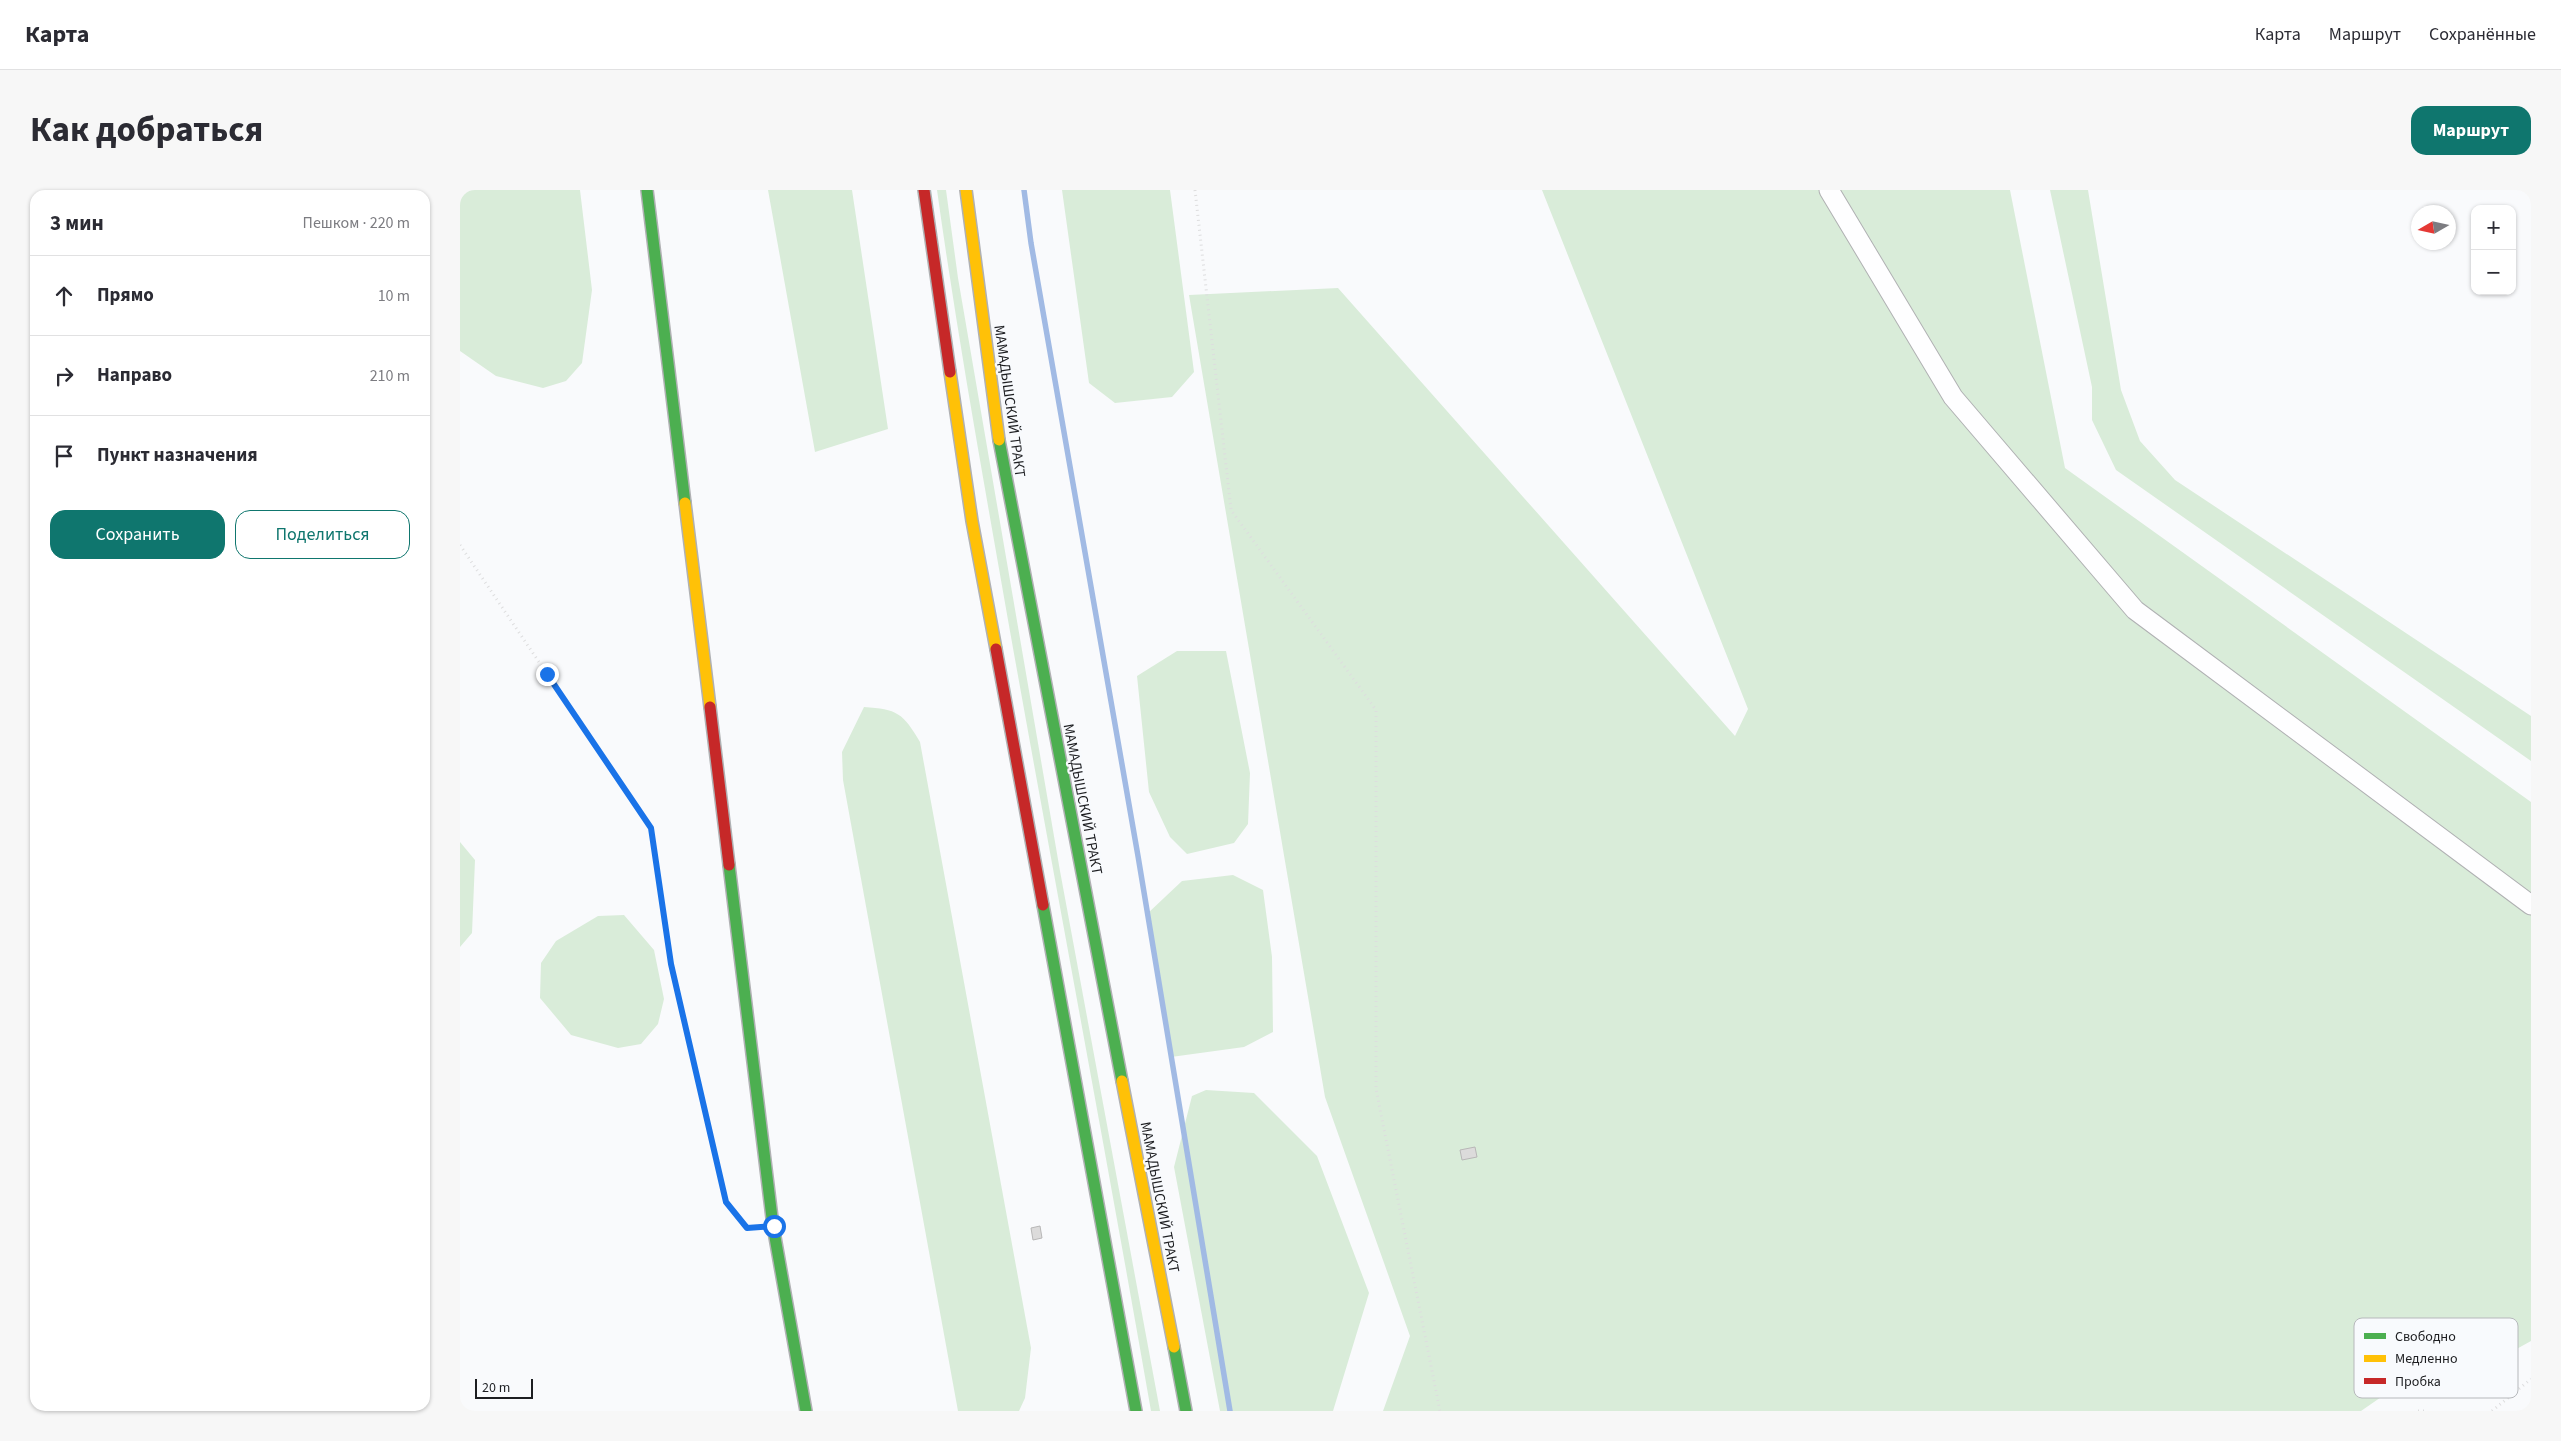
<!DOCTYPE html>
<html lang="ru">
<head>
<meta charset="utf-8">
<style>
	body { margin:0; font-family:"Source Sans 3",sans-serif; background:#f7f7f7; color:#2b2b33 }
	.controls { position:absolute; right:15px; top:15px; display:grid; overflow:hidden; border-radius:10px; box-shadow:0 1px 4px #0004 }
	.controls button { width:45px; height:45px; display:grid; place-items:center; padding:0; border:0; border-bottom:1px solid #e1e1e2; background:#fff; color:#2b2b33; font:25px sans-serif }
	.compass { position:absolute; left:1951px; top:15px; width:45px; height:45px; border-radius:50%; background:#fff; box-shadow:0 1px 4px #0004; rotate:261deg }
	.scale { position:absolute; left:15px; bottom:12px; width:58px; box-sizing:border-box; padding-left:5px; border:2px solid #1d1e21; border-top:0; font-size:14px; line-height:18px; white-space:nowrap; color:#1d1e21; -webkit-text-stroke:4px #f8fafd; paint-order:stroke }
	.stop { position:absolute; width:15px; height:15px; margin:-11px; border:4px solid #1a73e8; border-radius:50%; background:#fff }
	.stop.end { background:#1a73e8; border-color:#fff; box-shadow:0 1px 5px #0008 }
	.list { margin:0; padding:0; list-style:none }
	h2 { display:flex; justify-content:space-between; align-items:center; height:65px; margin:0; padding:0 20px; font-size:21px }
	h2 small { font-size:16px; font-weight:400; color:#7c7c81 }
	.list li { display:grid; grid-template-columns:32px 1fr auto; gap:15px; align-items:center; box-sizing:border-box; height:80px; padding:0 20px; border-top:1px solid #e1e1e2 }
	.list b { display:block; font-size:19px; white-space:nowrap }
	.list em { font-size:16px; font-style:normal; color:#7c7c81 }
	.actions { display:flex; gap:10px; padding:15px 20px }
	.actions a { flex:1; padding:11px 0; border:1px solid #0f766e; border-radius:15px; text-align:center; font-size:18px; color:#0f766e }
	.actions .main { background:#0f766e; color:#fff }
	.icon { flex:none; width:28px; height:28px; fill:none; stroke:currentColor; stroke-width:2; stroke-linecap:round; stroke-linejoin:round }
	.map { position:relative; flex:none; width:2071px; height:1221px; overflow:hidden; border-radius:15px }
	header { display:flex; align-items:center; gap:30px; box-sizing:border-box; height:70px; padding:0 25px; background:#fff; border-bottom:1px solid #e1e1e2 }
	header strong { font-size:24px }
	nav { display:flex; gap:28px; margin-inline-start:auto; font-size:18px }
	.intro { display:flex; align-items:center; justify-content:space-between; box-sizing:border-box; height:120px; padding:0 30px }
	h1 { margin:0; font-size:35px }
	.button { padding:12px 22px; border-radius:15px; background:#0f766e; color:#fff; font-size:18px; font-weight:700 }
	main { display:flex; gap:30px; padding:0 30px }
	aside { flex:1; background:#fff; border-radius:15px; box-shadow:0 1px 4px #0004 }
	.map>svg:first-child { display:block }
	.green { fill:#d9ecd9 }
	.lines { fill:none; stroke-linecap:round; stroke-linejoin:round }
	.stream { stroke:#a1bae4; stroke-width:5.5 }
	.building { fill:#dcdbdb; stroke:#b8b7b7 }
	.street-casing { stroke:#b0b1b3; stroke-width:21 }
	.fast-casing { stroke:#b0b1b3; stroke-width:14 }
	.slow-casing { stroke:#b0b1b3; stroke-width:14 }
	.jam-casing { stroke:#b0b1b3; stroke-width:14 }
	.path { stroke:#ddddde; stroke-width:3; stroke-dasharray:1 4; stroke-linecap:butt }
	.street { stroke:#fefeff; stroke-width:19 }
	.fast { stroke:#4caf50; stroke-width:11 }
	.slow { stroke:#ffc107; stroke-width:11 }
	.jam { stroke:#c62828; stroke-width:11 }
	.route { stroke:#1a73e8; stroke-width:6 }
	.labels { text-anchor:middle; stroke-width:4.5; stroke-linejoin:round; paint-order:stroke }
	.street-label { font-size:15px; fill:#1d1e21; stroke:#f8fafd }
	.key { fill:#f8fafd; stroke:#b6b8bb; stroke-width:1 }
	.key-label { font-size:14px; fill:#1d1e21 }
</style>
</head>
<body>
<header>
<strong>Карта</strong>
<nav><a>Карта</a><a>Маршрут</a><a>Сохранённые</a></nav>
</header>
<div class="intro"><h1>Как добраться</h1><a class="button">Маршрут</a></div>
<main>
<aside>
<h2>3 мин<small>Пешком · 220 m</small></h2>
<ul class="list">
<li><svg class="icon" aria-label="ahead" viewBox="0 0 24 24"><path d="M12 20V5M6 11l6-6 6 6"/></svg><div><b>Прямо</b></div><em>10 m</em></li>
<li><svg class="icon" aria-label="right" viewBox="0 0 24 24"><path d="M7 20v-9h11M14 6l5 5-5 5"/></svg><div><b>Направо</b></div><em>210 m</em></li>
<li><svg class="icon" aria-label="arrive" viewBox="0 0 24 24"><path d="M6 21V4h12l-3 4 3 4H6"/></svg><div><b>Пункт назначения</b></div></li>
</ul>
<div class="actions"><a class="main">Сохранить</a><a>Поделиться</a></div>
</aside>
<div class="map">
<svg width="2071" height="1221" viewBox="0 0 2071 1221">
	<rect width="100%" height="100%" fill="#f9fafc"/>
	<path class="green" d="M0 0H120L132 100 122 173 106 191 83 198 36 186 0 161Z
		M308 0H392L428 239 355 262Z
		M477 0H486L498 88 600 681 700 1221H691C645 957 595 694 548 430 523 287 497 144 477 0Z
		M602 0H710L734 182 712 207 655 213 629 193Z
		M1082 0H1550L1605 278 2071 612V1151L2015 1182 1927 1203 1901 1221H923L950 1146 865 907 729 105 878 98 1275 546 1288 519Z
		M1590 0H1628L1661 200 1680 251 1715 290 2071 526V571L1656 280 1632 230V197Z
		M717 461H766L790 583 788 634 774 653 727 664 710 647 689 602 677 486Z
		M404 517C437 519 443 523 460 552L571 1158 565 1208 559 1221H498L383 590 382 562Z
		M0 652 15 670 12 743 0 757Z
		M773 685 803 700 812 767 813 842 784 857 711 867 687 724 722 691Z
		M164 725 194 760 204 809 198 834 181 854 158 858 111 845 80 808 81 773 96 751 138 726Z
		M746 900 794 903 857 966 909 1103 873 1221H760L714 977 732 906Z"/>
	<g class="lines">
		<path class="stream" d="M564 0 571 53 678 666 770 1221"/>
	</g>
	<path class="building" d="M1015 957 1017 967 1002 970 1000 960Z
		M580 1036 582 1048 573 1050 571 1038Z"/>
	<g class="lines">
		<g class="street-casing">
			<path id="street" d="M1369 0 1493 207 1675 420 2071 715"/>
		</g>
		<g class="fast-casing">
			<path id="fast" d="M187 0 225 313
				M539 250 662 891
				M269 675 313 1036 346 1221
				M583 715 676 1221
				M714 1157 726 1221"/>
		</g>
		<g class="slow-casing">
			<path id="slow" d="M506 0 539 250
				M490 182 512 331 536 459
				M225 313 250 517
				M662 891 714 1157"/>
		</g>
		<g class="jam-casing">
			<path id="jam" d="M464 0 490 182
				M536 459 583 715
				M250 517 269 675"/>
		</g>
		<path class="path" d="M735 0 771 320 916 520V899L980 1221
			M0 355 191 638 211 774 266 1011 287 1038 290 1037
			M1958 1221H1968
			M2032 1221 2071 1189"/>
		<use href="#street" class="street"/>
		<use href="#fast" class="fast"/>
		<use href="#slow" class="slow"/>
		<use href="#jam" class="jam"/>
	</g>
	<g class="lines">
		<path class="route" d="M87 484 191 638 211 774 266 1012 287 1038 314 1036"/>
	</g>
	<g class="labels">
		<g class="street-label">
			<text transform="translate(550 211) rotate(82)" y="5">МАМАДЫШСКИЙ ТРАКТ</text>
			<text transform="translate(623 609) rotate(79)" y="5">МАМАДЫШСКИЙ ТРАКТ</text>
			<text transform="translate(700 1007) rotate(79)" y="5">МАМАДЫШСКИЙ ТРАКТ</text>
		</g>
	</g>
	<rect x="1894" y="1128" width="164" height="80" rx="8" class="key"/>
	<rect x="1904" y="1143" width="22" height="6" fill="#4caf50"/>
	<rect x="1904" y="1165" width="22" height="7" fill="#ffc107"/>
	<rect x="1904" y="1188" width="22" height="6" fill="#c62828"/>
	<g class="key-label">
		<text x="1935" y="1151">Свободно</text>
		<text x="1935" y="1173">Медленно</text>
		<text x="1935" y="1196">Пробка</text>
	</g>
</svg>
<div class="controls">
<button>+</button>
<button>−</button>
</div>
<svg class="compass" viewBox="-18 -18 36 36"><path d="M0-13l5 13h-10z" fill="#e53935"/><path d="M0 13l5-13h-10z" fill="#7c7c81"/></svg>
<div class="scale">20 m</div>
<div class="stop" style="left:314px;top:1036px"></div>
<div class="stop end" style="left:87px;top:484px"></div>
</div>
</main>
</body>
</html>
